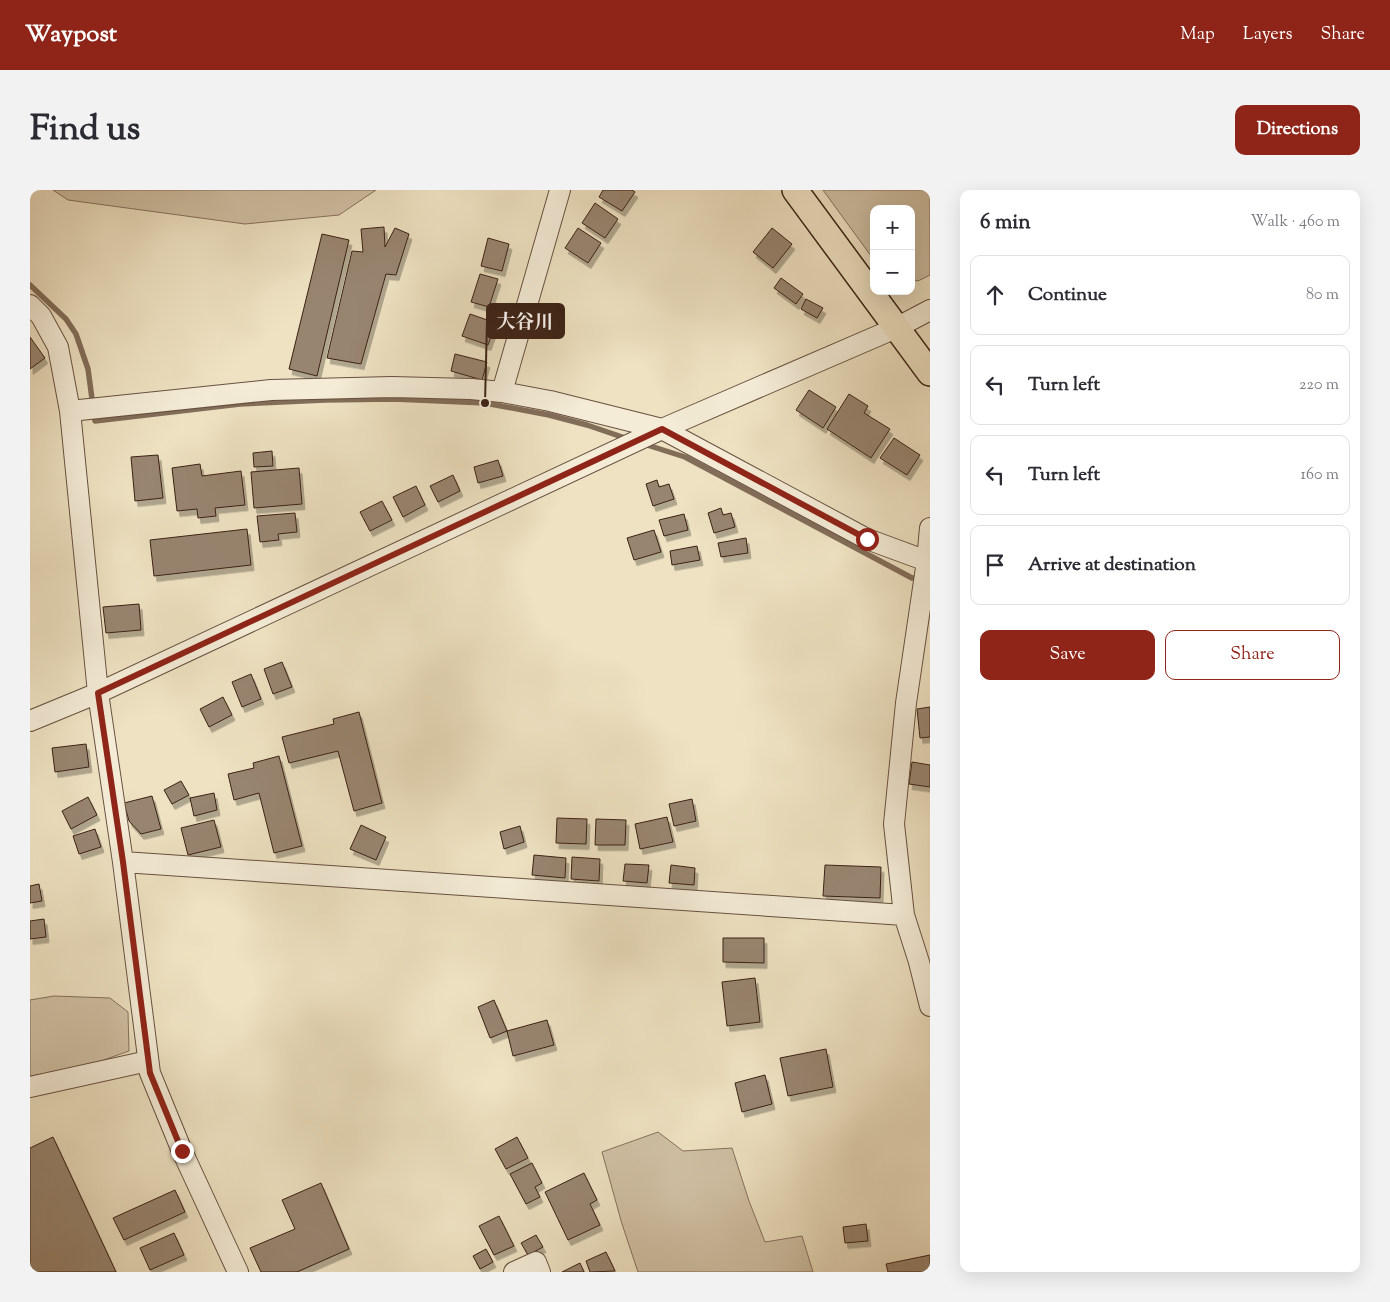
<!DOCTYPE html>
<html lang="en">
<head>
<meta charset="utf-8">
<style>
	body { margin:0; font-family:"Sorts Mill Goudy","Noto Serif JP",serif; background:#f2f2f3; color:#2b2b33 }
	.controls { position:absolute; right:15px; top:15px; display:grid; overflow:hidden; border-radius:10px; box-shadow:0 5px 20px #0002 }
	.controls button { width:45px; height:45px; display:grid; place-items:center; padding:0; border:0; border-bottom:1px solid #e1e1e2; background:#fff; color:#2b2b33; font:25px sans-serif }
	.stop { position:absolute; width:15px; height:15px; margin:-11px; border:4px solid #8f2418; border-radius:50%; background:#fff }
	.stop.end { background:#8f2418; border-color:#fff; box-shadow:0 1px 5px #0008 }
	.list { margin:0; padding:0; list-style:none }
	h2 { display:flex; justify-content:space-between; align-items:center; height:65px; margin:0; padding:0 20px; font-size:21px }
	h2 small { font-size:16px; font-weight:400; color:#7c7c81 }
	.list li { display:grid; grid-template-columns:32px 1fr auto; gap:15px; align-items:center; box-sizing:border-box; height:80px; margin:0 10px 10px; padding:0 10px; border:1px solid #e1e1e2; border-radius:10px }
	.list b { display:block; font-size:19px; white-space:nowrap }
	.list em { font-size:16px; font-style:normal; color:#7c7c81 }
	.actions { display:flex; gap:10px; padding:15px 20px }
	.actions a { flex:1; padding:11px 0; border:1px solid #8f2418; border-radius:10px; text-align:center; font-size:18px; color:#8f2418 }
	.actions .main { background:#8f2418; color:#fff }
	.icon { flex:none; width:28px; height:28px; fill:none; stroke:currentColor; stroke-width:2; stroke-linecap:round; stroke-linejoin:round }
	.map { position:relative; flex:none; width:900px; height:1082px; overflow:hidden; border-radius:10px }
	header { display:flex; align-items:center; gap:30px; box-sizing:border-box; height:70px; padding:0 25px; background:#8f2418; color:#fff }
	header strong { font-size:24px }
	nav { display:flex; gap:28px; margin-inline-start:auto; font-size:18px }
	.intro { display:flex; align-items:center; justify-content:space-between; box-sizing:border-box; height:120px; padding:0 30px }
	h1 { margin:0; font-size:35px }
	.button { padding:12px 22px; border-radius:10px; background:#8f2418; color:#fff; font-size:18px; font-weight:700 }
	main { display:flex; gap:30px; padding:0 30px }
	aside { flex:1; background:#fff; border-radius:10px; box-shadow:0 5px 20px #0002 }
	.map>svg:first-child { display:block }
	.green { fill:#d0c1a5; stroke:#86715d }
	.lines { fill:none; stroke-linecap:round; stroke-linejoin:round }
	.stream { stroke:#826d59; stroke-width:5.5 }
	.building { fill:#98856f; stroke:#3b2115; filter:url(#shadow) }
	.minor-casing { stroke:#685140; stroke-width:22 }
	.major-casing { stroke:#3b2115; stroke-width:28 }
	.minor { stroke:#f4ecd7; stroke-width:20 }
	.major { stroke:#eee2c2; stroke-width:25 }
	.route { stroke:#8f2418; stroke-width:6 }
	.leader { fill:none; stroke:#3b2115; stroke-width:2 }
	.callout-dot { fill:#3b2115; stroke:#f4ecd7; stroke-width:2 }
	.callout { fill:#3b2115; stroke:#3b2115; stroke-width:2 }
	.callout-label { font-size:19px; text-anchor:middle; font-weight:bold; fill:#fff }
</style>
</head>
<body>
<header>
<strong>Waypost</strong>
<nav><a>Map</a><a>Layers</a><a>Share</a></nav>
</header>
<div class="intro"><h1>Find us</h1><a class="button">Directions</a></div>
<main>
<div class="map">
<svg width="900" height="1082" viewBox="0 0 900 1082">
	<defs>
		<filter id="shadow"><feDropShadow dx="3" dy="5.5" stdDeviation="0" flood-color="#0004"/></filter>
	</defs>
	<rect width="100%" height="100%" fill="#eee2c2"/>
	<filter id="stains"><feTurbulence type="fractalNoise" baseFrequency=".004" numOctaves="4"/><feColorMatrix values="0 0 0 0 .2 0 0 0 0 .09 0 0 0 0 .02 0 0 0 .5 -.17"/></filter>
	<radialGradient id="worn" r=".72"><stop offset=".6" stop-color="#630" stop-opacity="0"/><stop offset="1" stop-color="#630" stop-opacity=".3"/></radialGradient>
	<path class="green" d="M23 0H346L309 25 215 34 38 10Z
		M793 0H900V85L888 91 881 89V19H844V70Z
		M24 806 80 808 98 822 99 861 48 879 0 886V810Z
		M628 942 653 961 702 958 719 1011 735 1052 772 1046 783 1082H608L592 1034 572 962Z"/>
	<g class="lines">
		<path class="stream" d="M0 95 36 129 46 144 58 179 65 231 210 214 295 210 364 209 455 213 519 225 557 235 598 249
			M614 254 655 267 882 388H890"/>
	</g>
	<path class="building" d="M573 0H602L605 2 592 21 569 7Z
		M565 13 588 29 575 48 552 33Z
		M354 37 355 57 365 38 379 44 366 85 356 84 331 174 297 168 322 61 333 62 331 39Z
		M548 38 571 53 558 73 535 58Z
		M742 38 762 54 743 78 723 62Z
		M292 44 319 50 287 186 259 179Z
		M458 48 479 54 472 81 451 76Z
		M450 84 468 89 459 117 441 112Z
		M751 88 773 104 766 114 744 98Z
		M776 109 793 118 787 128 771 119Z
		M440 124 466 133 458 155 432 146Z
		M0 147 15 168 0 179Z
		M425 164 457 172 452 190 421 181Z
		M779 200 806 217 793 238 766 220Z
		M819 204 838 216 834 223 860 239 841 268 797 239Z
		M864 248 890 265 877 285 850 268Z
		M242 261 243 276 224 277 223 263Z
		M128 265 133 308 105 311 101 267Z
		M468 270 473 286 448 293 444 277Z
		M170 274 172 286 211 281 215 315 185 318 186 326 168 328 167 319 147 321 142 278Z
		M269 278 272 314 224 318 221 282Z
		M423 285 430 301 408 312 400 296Z
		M627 290 629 297 639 294 644 309 623 316 616 294Z
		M386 296 395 315 373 327 363 307Z
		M352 311 362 330 340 341 330 322Z
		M691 318 693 325 701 323 705 337 684 343 678 323Z
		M265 323 267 342 248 344 249 350 230 352 227 326Z
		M654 324 658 340 634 346 629 330Z
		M217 339 221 375 124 386 120 350Z
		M624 340 631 362 604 370 597 348Z
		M716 348 718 363 691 367 688 353Z
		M667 356 670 370 642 375 640 361Z
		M109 414 111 440 76 443 73 417Z
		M252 472 262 497 243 504 234 479Z
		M221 484 231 509 212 517 202 492Z
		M193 507 202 525 179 537 170 519Z
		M900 517V547L890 548 887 519Z
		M329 522 352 613 324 621 308 561 259 573 252 547 304 534 303 529Z
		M56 554 59 577 25 582 22 558Z
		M249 566 272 656 244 663 229 603 204 610 198 584 224 578 223 573Z
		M882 572 900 575V597L879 594Z
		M151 591 159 605 142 614 134 600Z
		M184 603 187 620 164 626 160 608Z
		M122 606 131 639 111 644 99 631 94 613Z
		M58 607 67 625 41 639 32 621Z
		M662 609 666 631 644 636 639 614Z
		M637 627 643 652 610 659 605 634Z
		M527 628 557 629 556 654 526 653Z
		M566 629 596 630 595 655H565Z
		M184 630 191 657 158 665 151 638Z
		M331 635 356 647 346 670 320 659Z
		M490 636 494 652 474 659 470 642Z
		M65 639 71 657 49 664 43 646Z
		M504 665 536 668 535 688 502 685Z
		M542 667 570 669 569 691 541 689Z
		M595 674 619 675 617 693 593 691Z
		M641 675 665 678 664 695 639 693Z
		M795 675 851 677 850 708 793 706Z
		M9 694 12 711 0 713V696Z
		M14 729 16 747 0 749V731Z
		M693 748H734V773L693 772Z
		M725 788 730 832 697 836 692 792Z
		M464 810 477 841 460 848 448 817Z
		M517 830 524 855 483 866 477 841Z
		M796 859 803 897 758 906 750 868Z
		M735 885 742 914 712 922 705 893Z
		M23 947 86 1082H0V958Z
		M487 947 498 968 476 979 465 959Z
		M502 973 512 993 505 997 510 1007 496 1014 480 984Z
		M554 983 567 1010 560 1014 570 1035 538 1050 515 1002Z
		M291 993 319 1059 267 1082H231L220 1058 265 1039 252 1010Z
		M145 1000 155 1022 94 1050 83 1028Z
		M469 1026 484 1056 464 1065 449 1036Z
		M836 1034 838 1051 815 1053 813 1037Z
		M144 1043 154 1065 120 1080 110 1058Z
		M506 1045 513 1057 498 1065 491 1053Z
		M456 1059 463 1072 450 1079 443 1066Z
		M576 1062 585 1081 560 1082 556 1071Z
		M900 1065V1082H858L856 1074Z
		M550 1073 554 1082H532Z"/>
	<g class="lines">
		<g class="minor-casing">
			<path id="minor" d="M0 115 11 126 28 157 40 221 68 503 93 672 120 883 152 961 208 1082
				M472 202 530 0
				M40 221 241 200 362 197 441 199 472 202 520 211 632 239 837 349 897 371H900
				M900 338 897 371 876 513 864 634 874 725 889 772 900 816
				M0 531 68 503 632 239 866 138 900 120
				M93 672 874 725
				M0 897 118 871
				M484 1082 506 1072 510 1082"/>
		</g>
		<g class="major-casing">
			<path id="major" d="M765 0 900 183"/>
		</g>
		<use href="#minor" class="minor"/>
		<use href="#major" class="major"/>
	</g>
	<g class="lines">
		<path class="route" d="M152 961 120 883 93 672 68 503 632 239 837 349"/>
	</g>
	<path class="leader" d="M455 213L457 131"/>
	<circle class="callout-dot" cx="455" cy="213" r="5"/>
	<rect class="callout" x="457" y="114" width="77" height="34" rx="5"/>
	<g class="callout-label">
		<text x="495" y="138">大谷川</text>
	</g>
	<rect width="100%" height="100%" filter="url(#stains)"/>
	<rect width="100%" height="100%" fill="url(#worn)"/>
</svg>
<div class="controls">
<button>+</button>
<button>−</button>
</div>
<div class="stop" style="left:837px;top:349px"></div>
<div class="stop end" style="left:152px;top:961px"></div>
</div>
<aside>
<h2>6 min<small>Walk · 460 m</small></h2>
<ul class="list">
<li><svg class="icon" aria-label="ahead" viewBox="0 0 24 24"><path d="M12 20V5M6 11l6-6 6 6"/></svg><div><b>Continue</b></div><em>80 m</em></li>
<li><svg class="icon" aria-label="left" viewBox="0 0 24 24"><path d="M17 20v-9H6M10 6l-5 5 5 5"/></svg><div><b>Turn left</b></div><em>220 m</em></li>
<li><svg class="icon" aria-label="left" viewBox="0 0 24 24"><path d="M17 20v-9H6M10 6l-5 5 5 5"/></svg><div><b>Turn left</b></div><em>160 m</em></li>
<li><svg class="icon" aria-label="arrive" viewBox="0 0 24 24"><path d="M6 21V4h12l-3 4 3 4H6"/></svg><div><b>Arrive at destination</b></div></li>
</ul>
<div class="actions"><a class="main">Save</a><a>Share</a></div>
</aside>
</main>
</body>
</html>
